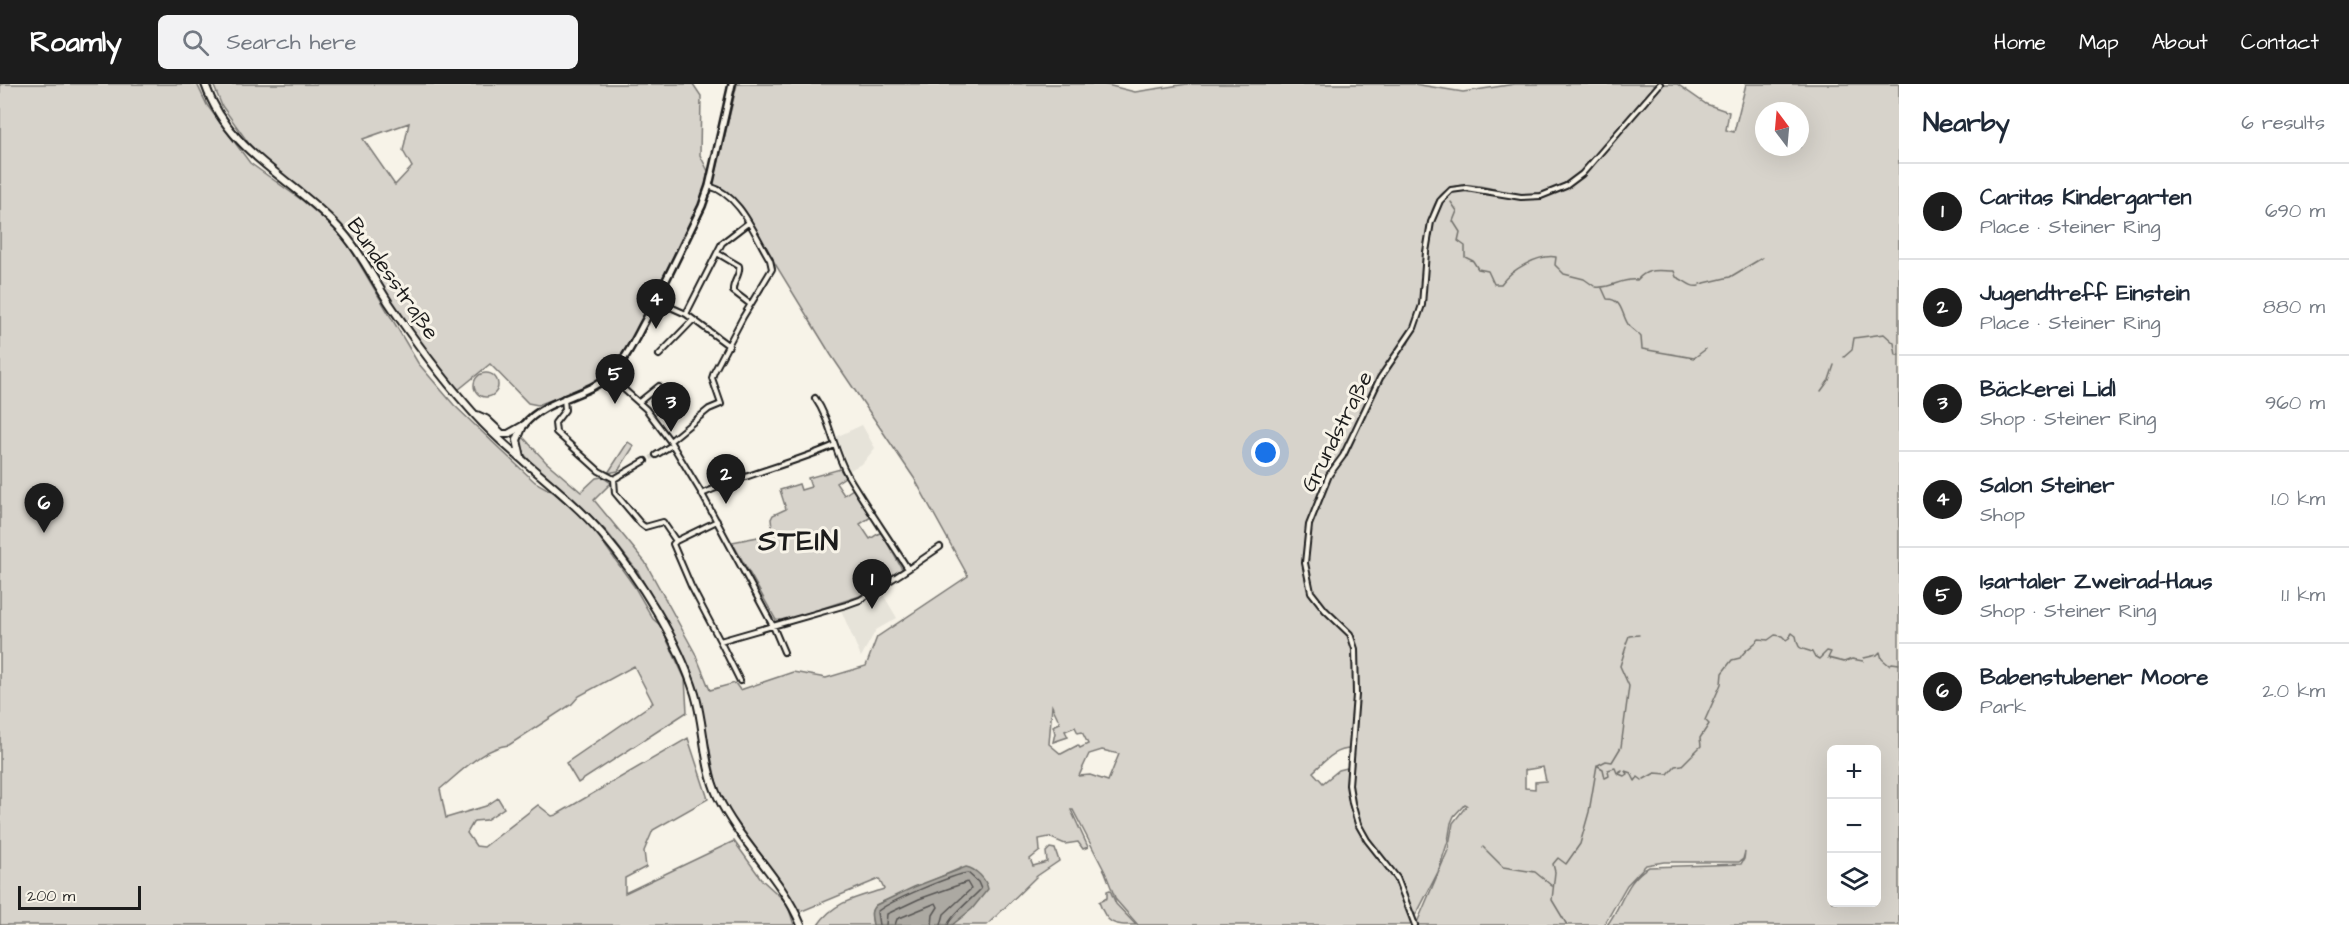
<!DOCTYPE html>
<html lang="en">
<head>
<meta charset="utf-8">
<style>
	body { margin:0; font-family:"Architects Daughter",sans-serif; background:#f2f2f3; color:#1f2937 }
	.controls { position:absolute; right:18px; bottom:18px; display:grid; overflow:hidden; border-radius:9px; box-shadow:0 6px 24px #0002 }
	.controls button { width:54px; height:54px; display:grid; place-items:center; padding:0; border:0; border-bottom:2px solid #e0e1e3; background:#fff; color:#1f2937; font:30px sans-serif }
	.compass { position:absolute; left:1755px; top:18px; width:54px; height:54px; border-radius:50%; background:#fff; box-shadow:0 6px 24px #0002; rotate:344deg }
	.scale { position:absolute; left:18px; bottom:15px; width:123px; box-sizing:border-box; padding-left:6px; border:3px solid #1c1c1c; border-top:0; font-size:16px; line-height:21px; white-space:nowrap; color:#1c1c1c; -webkit-text-stroke:4px #f7f3e8; paint-order:stroke }
	.you { position:absolute; left:1266px; top:369px; width:21px; height:21px; margin:-15px; border:4px solid #fff; border-radius:50%; background:#1a73e8; box-shadow:0 0 0 9px #1a73e833 }
	.badge { display:grid; place-items:center; width:39px; height:39px; border-radius:50%; background:#1c1c1c; color:#fff; font-size:20px; font-weight:700 }
	.pin { position:absolute; translate:-50% -50px; filter:drop-shadow(0 2px 3px #0008) }
	.pin::after { content:''; position:absolute; top:32px; width:21px; height:18px; background:inherit; clip-path:polygon(0 0,100% 0,50% 100%) }
	.list { margin:0; padding:0; list-style:none }
	h2 { display:flex; justify-content:space-between; align-items:center; height:78px; margin:0; padding:0 24px; font-size:26px }
	h2 small { font-size:20px; font-weight:400; color:#747a83 }
	.list li { display:grid; grid-template-columns:39px 1fr auto; gap:18px; align-items:center; box-sizing:border-box; height:96px; padding:0 24px; border-top:2px solid #e0e1e3 }
	.list b { display:block; font-size:22px; white-space:nowrap }
	.list p { margin:0; font-size:20px; white-space:nowrap; color:#747a83 }
	.list em { font-size:20px; font-style:normal; color:#747a83 }
	.icon { flex:none; width:33px; height:33px; fill:none; stroke:currentColor; stroke-width:2; stroke-linecap:round; stroke-linejoin:round }
	.map { position:relative; flex:none; width:1899px; height:841px; overflow:hidden }
	header { display:flex; align-items:center; gap:36px; box-sizing:border-box; height:84px; padding:0 30px; background:#1c1c1c; color:#fff }
	header strong { font-size:28px }
	nav { display:flex; gap:33px; margin-inline-start:auto; font-size:21px }
	.search { width:420px; height:54px; background:#f2f2f3; display:flex; align-items:center; gap:15px; box-sizing:border-box; padding:0 21px; border-radius:9px; color:#747a83; font-size:22px }
	main { display:flex }
	aside { flex:1; background:#fff }
	.map>svg:first-child { display:block }
	.built { fill:#e6e3d9 }
	.green { fill:#d7d3cb; stroke:#7a7874; stroke-width:1.5; fill-rule:evenodd }
	.water { fill:#aca9a2; stroke:#72716c; stroke-width:1.5 }
	.lines { fill:none; stroke-linecap:round; stroke-linejoin:round }
	.shore { stroke:#565452; stroke-width:1.5 }
	.stream { stroke:#72716c; stroke-width:1.5 }
	.street-tunnel { stroke:#d6d3c9; stroke-width:4; stroke-dasharray:4 2; stroke-linecap:butt }
	.street-casing { stroke:#1c1c1c; stroke-width:8 }
	.secondary-casing { stroke:#1c1c1c; stroke-width:10 }
	.primary-casing { stroke:#1c1c1c; stroke-width:10 }
	.street { stroke:#f7f3e8; stroke-width:4 }
	.secondary { stroke:#f7f3e8; stroke-width:5 }
	.primary { stroke:#f7f3e8; stroke-width:6 }
	.labels { text-anchor:middle; stroke-width:6; stroke-linejoin:round; paint-order:stroke }
	.street-label { font-size:22px; fill:#1c1c1c; stroke:#f7f3e8 }
	.district-label { font-size:28px; font-weight:bold; letter-spacing:1.5px; fill:#1c1c1c; stroke:#f7f3e8 }
</style>
</head>
<body>
<header>
<strong>Roamly</strong>
<div class="search"><svg class="icon" aria-label="search" viewBox="0 0 24 24"><circle cx="10" cy="10" r="6"/><path d="M15 15l6 6"/></svg>Search here</div>
<nav><a>Home</a><a>Map</a><a>About</a><a>Contact</a></nav>
</header>
<main>
<div class="map">
<svg width="1899" height="841" viewBox="0 0 1899 841">
	<rect width="100%" height="100%" fill="#f7f3e8"/>
	<filter id="ink" filterUnits="userSpaceOnUse"><feTurbulence type="fractalNoise" baseFrequency=".0167" numOctaves="2"/><feDisplacementMap in="SourceGraphic" scale="12" xChannelSelector="R" yChannelSelector="G"/><feConvolveMatrix kernelMatrix="1 2 1 2 8 2 1 2 1" color-interpolation-filters="sRGB"/></filter>
	<g filter="url(#ink)">
		<path class="built" d="M862 341 875 364 863 379 850 386 836 353Z
			M881 507 897 534 876 546 861 573 841 526 861 519Z"/>
		<path class="green" d="M0 0H197L207 21 250 79 303 117 334 144 346 157 418 279 454 321 502 367 535 398 553 408 577 429 594 446 634 502 653 535 660 541 685 595 687 628 578 699 566 679 653 619 634 582 579 612 572 620 509 661C482 664 460 689 440 705L446 734 486 722 498 714 504 724 486 736 474 737 467 749 476 762 484 763 538 721 552 732 556 731 688 654 708 715 653 746 644 767 646 783 625 794V809L734 757 762 796 787 819 794 841H0Z
			M213 0H693L701 12 700 71 708 87 705 103 699 120 653 217 632 258 615 282 608 290 592 300 538 321 528 319 490 280 458 306 427 269 350 155 259 74 222 22ZM409 39 403 67 412 83 395 101 363 55Z
			M737 0H1103L1135 8 1187 0H1414L1463 8 1515 0H1677L1706 20 1729 28 1726 46 1734 48 1746 0H1899V841H1607C1622 822 1626 795 1649 783L1741 780 1744 775 1745 768 1743 775 1739 778H1664L1646 781 1627 801 1604 841H1416L1448 766 1453 739 1467 721 1465 720 1454 732 1451 739 1448 757 1438 788 1417 829 1414 832 1399 795 1367 751 1359 736 1350 702 1353 665C1335 664 1325 677 1313 688L1323 699 1339 686 1347 684C1345 738 1372 755 1396 797 1404 811 1408 827 1413 841H1138L1116 816 1105 788 1073 726H1071L1088 763 1083 765 1078 758 1065 760 1049 753 1039 755 1040 767 1030 775 1033 782 1047 778 1046 768 1050 764 1055 765 1059 777 1037 792 987 841H952L954 839 961 784 876 821C869 827 872 833 873 841H818C834 817 859 813 884 805L879 795 802 827 797 825 739 745 721 712 716 697 698 608 685 575 638 488 607 448 586 427 550 399 523 369 520 361 523 353 546 378 581 408 596 394 602 393 611 399 594 416 645 478 695 569 710 606 735 599 740 606 793 588 826 594 866 582 877 553 968 492 914 394 831 271 744 129 728 109 713 101ZM1764 27H1800V63H1764ZM1568 97 1569 102C1531 126 1506 108 1466 106 1425 103 1429 180 1425 207 1423 226 1416 243 1408 260L1405 258C1412 245 1419 230 1421 215 1424 188 1422 125 1444 108 1476 83 1525 134 1568 97ZM1052 622 1060 639 1053 642 1055 649 1053 658 1068 653 1065 647 1075 643 1078 649 1082 648 1088 660 1080 664 1078 661 1061 670 1049 660ZM1102 666 1119 670 1108 697 1090 691 1079 692 1089 670ZM1832 666H1876V818H1832ZM1543 683 1546 697 1535 698V705L1525 704V686Z
			M474 301a12 12 0 1 1 24 0a12 12 0 1 1-24 0Z
			M628 358 634 362 618 387 608 389Z
			M840 385 845 393 836 399 844 411 853 405 871 433 860 440 870 455 881 448 902 485 860 512 783 537 776 536 732 458 763 452 772 444 771 435 773 431 786 425 780 406 799 400 801 406 811 403 808 394Z
			M1110 806 1116 820 1136 841C1113 841 1107 841 1099 818L1107 814V807Z"/>
		<path class="water" d="M966 783C976 785 986 795 988 805L972 825 952 841H873C872 833 869 827 876 821L914 803Z"/>
		<g class="lines">
			<path class="shore" d="M879 841 877 828C887 818 954 790 968 789L978 798 981 805C974 813 949 833 948 841
				M886 841 887 830 919 815 967 798 971 805 944 830 941 841
				M895 841 897 835 936 819 938 823 933 831 932 841"/>
			<path class="stream" d="M1451 118 1457 127 1453 137 1460 148 1458 157 1465 162V173L1473 177 1478 185 1488 187 1494 200H1501C1511 186 1538 170 1556 173L1555 181 1564 190 1584 195 1594 202
				M1700 200 1730 193 1762 174
				M1596 203C1612 205 1620 194 1637 196 1648 183 1659 187 1674 187L1676 193C1685 196 1690 204 1699 202
				M1602 204 1607 215C1624 215 1621 233 1630 243 1633 246 1638 249 1641 253L1642 265 1694 274 1706 265
				M1844 273 1852 266 1854 254 1884 250 1894 259 1896 271H1899
				M1821 307 1829 296 1834 281
				M1626 560 1629 552 1639 551
				M1864 574 1877 571 1880 568 1882 575 1889 581 1892 579 1899 580
				M1598 681 1606 677 1612 678 1621 663 1629 602 1620 582 1626 563
				M1598 682 1603 685 1605 694 1609 692 1608 686 1615 684 1617 689 1622 686 1619 690 1624 692 1627 690 1625 687 1631 689 1635 697 1638 693 1642 696
				M1644 695 1655 689 1668 690 1675 682 1682 681 1701 662 1700 654 1709 640 1705 636 1721 600 1722 589 1732 576 1740 574C1744 566 1752 563 1759 555L1768 556 1775 551 1782 552 1786 556 1789 554 1792 549 1796 552C1799 566 1798 563 1812 568L1814 572 1819 575 1827 567 1831 568 1828 574 1844 578 1852 575 1863 577
				M1483 763 1503 783 1535 788 1552 802
				M1567 841 1552 816 1555 788 1553 780 1558 774 1566 780 1580 760 1589 728 1597 681"/>
			<path class="street-tunnel" d="M645 377 656 371"/>
			<g class="street-casing">
				<path id="street" d="M717 169 739 182C741 191 732 198 733 207L750 220
					M657 217 686 230 729 262
					M686 230 722 159 748 139
					M659 271 693 236
					M609 292 646 325 670 357 702 410 773 542 784 568
					M564 314 565 326 555 339 556 348 599 387 614 395
					M639 318 659 302
					M670 357 709 325 721 320 712 294 714 288 743 233 772 185 770 176C754 150 741 111 709 102
					M656 371 672 361
					M614 395 615 409 641 440 645 443 663 438 676 457
					M614 395 645 377
					M702 410C745 390 792 380 835 361
					M717 437 676 457 673 460 691 502 720 557 846 521 860 516 908 485C888 453 866 422 847 390 833 365 831 337 815 314
					M908 485 940 463
					M720 557 740 597
					M1415 841 1397 794 1367 756 1358 740 1352 719 1349 701 1356 611 1355 565 1350 550 1325 526 1311 508 1305 479 1309 441 1329 391 1343 372 1380 294 1414 244 1422 221 1426 168 1431 138 1440 117 1451 106 1466 104 1521 113 1541 112 1566 102 1582 90 1660 0"/>
			</g>
			<g class="secondary-casing">
				<path id="secondary" d="M524 341C546 314 586 313 610 291 626 276 635 255 645 237 665 200 683 161 702 122L709 102 732 0"/>
			</g>
			<g class="primary-casing">
				<path id="primary" d="M205 0C229 69 290 92 336 141 358 163 372 193 389 219 414 256 440 291 469 324 509 371 563 404 603 451 639 494 678 556 695 610 705 644 703 681 718 713 740 759 782 794 801 841
					M477 331 486 335 502 350H508L524 341
					M521 374 517 356 522 344"/>
			</g>
			<use href="#street" class="street"/>
			<use href="#secondary" class="secondary"/>
			<use href="#primary" class="primary"/>
		</g>
	</g>
	<g class="labels">
		<g class="street-label">
			<text transform="translate(394 194) rotate(55)" y="8">Bundesstraße</text>
			<text transform="translate(1336 347) rotate(-63)" y="8">Grundstraße</text>
		</g>
		<g class="district-label">
			<text x="799" y="466">STEIN</text>
		</g>
	</g>
</svg>
<div class="controls">
<button>+</button>
<button>−</button>
<button><svg class="icon" aria-label="layers" viewBox="0 0 24 24"><path d="M12 4l9 5-9 5-9-5zM3 14l9 5 9-5"/></svg></button>
</div>
<svg class="compass" viewBox="-18 -18 36 36"><path d="M0-13l5 13h-10z" fill="#e53935"/><path d="M0 13l5-13h-10z" fill="#747a83"/></svg>
<div class="scale">200 m</div>
<div class="you"></div>
<div class="pin badge" style="left:872px;top:525px">1</div>
<div class="pin badge" style="left:726px;top:420px">2</div>
<div class="pin badge" style="left:671px;top:348px">3</div>
<div class="pin badge" style="left:656px;top:245px">4</div>
<div class="pin badge" style="left:615px;top:320px">5</div>
<div class="pin badge" style="left:44px;top:449px">6</div>
</div>
<aside>
<h2>Nearby<small>6 results</small></h2>
<ul class="list">
<li><span class="badge">1</span><div><b>Caritas Kindergarten</b><p>Place · Steiner Ring</p></div><em>690 m</em></li>
<li><span class="badge">2</span><div><b>Jugendtreff Einstein</b><p>Place · Steiner Ring</p></div><em>880 m</em></li>
<li><span class="badge">3</span><div><b>Bäckerei Lidl</b><p>Shop · Steiner Ring</p></div><em>960 m</em></li>
<li><span class="badge">4</span><div><b>Salon Steiner</b><p>Shop</p></div><em>1.0 km</em></li>
<li><span class="badge">5</span><div><b>Isartaler Zweirad-Haus</b><p>Shop · Steiner Ring</p></div><em>1.1 km</em></li>
<li><span class="badge">6</span><div><b>Babenstubener Moore</b><p>Park</p></div><em>2.0 km</em></li>
</ul>
</aside>
</main>
</body>
</html>
